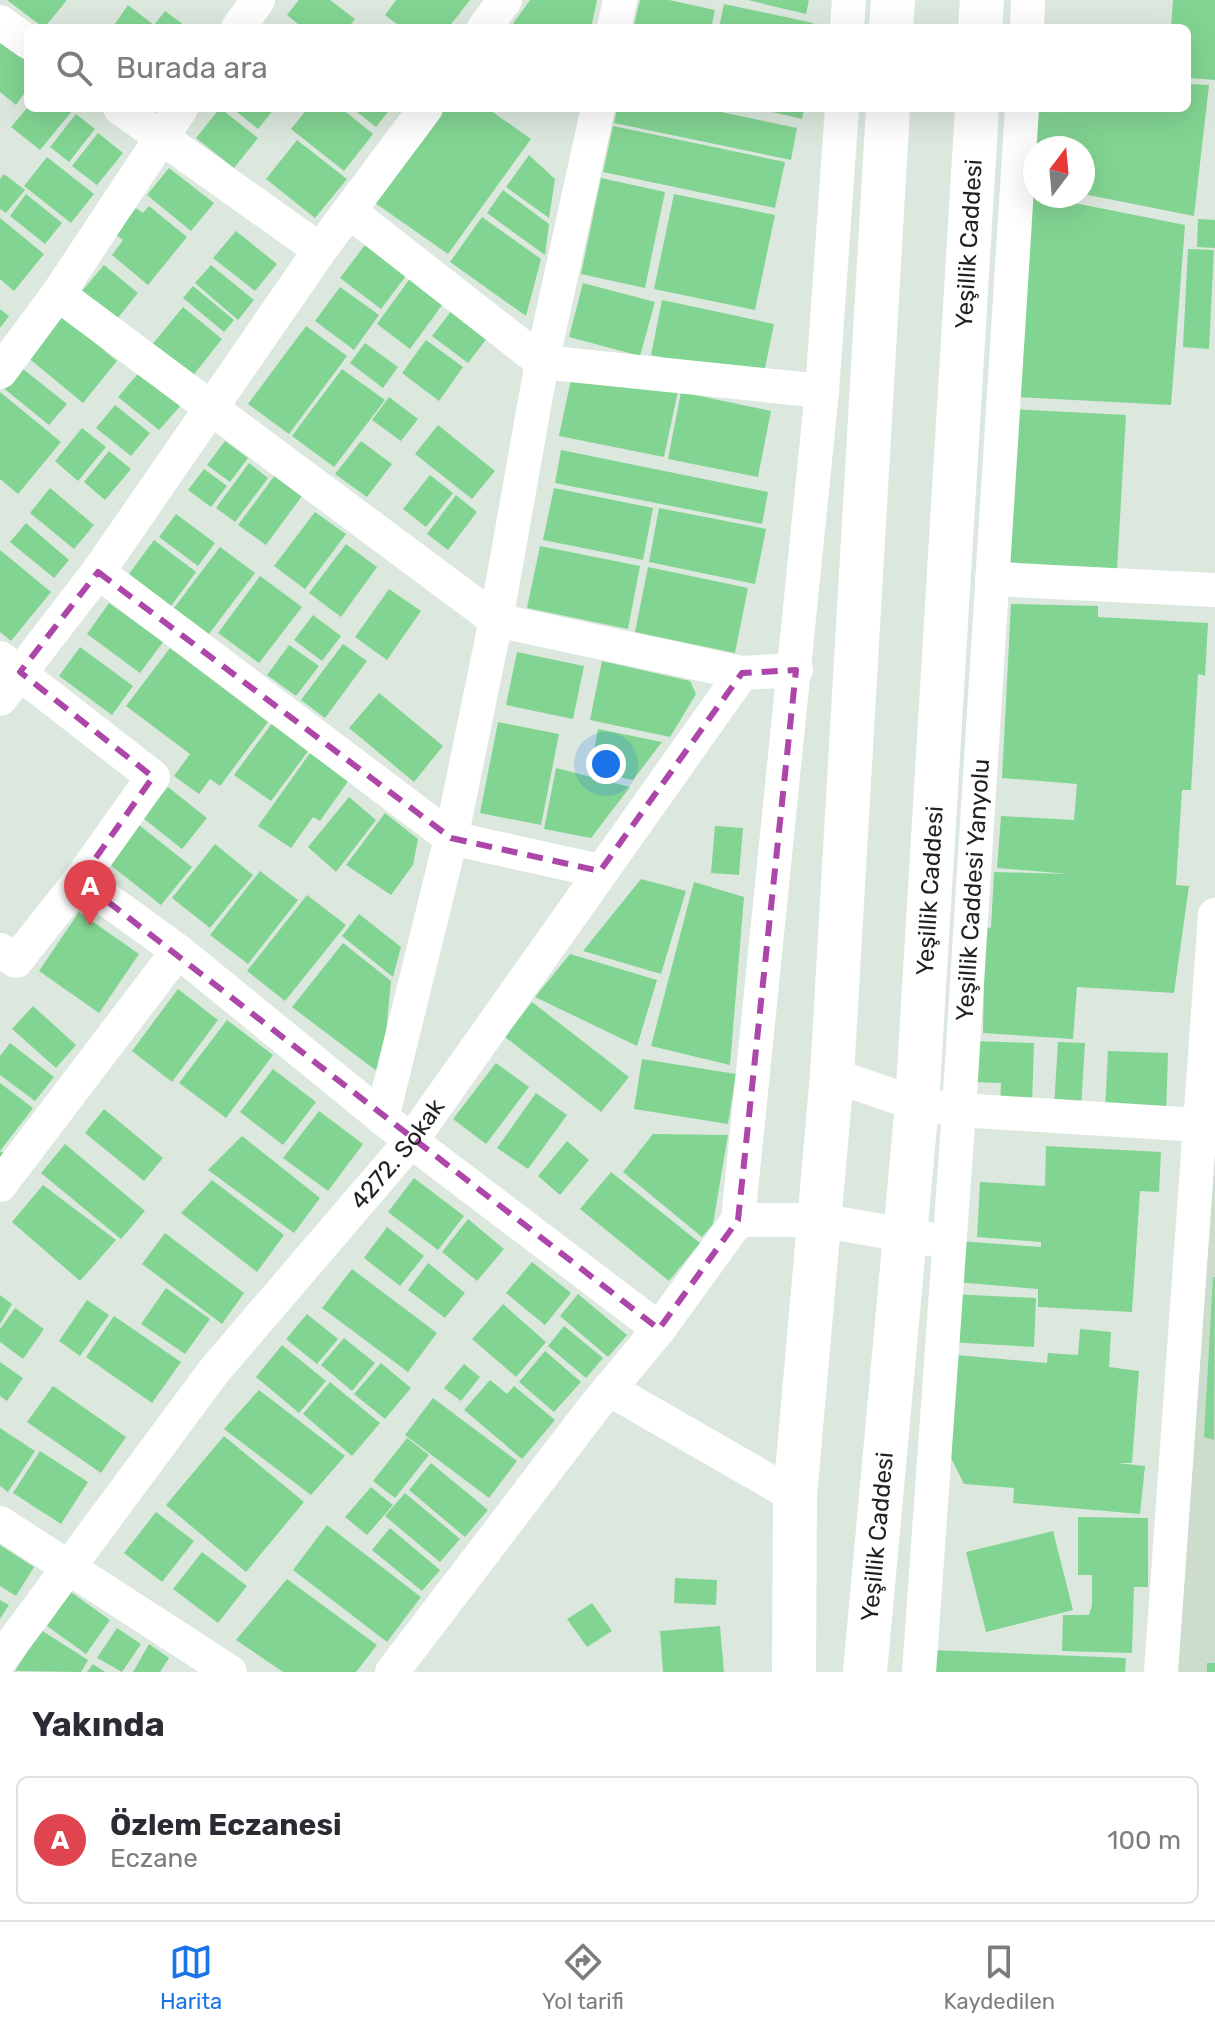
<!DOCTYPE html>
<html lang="tr">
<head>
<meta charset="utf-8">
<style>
	body { margin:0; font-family:Rubik,sans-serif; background:#f2f2f3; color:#2b2b33 }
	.compass { position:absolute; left:1023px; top:136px; width:72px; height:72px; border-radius:50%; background:#fff; box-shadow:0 8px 32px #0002; rotate:16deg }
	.you { position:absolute; left:606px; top:764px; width:28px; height:28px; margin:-20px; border:6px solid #fff; border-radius:50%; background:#1a73e8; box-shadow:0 0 0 12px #1a73e833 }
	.badge { display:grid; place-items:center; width:52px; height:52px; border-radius:50%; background:#1a73e8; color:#fff; font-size:26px; font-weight:700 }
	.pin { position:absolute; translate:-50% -66px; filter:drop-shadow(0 2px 4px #0008) }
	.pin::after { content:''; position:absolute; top:42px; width:28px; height:24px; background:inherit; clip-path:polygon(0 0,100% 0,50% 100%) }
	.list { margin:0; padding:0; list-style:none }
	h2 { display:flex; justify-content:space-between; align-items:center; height:104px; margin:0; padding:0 32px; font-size:34px }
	h2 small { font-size:26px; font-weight:400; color:#7c7c81 }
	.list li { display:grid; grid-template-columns:52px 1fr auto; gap:24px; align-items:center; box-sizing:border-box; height:128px; margin:0 16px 16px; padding:0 16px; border:2px solid #e1e1e2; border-radius:12px }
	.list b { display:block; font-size:30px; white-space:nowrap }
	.list p { margin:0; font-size:26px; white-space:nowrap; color:#7c7c81 }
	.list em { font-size:26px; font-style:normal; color:#7c7c81 }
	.icon { flex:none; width:44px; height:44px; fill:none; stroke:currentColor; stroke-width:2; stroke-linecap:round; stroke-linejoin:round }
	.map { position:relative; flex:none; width:1215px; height:1672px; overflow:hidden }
	.search { position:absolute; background:#fff; box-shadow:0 8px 32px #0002; left:24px; right:24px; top:24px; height:88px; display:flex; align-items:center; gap:20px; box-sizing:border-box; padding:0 28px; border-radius:12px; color:#7c7c81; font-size:30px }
	.sheet { height:248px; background:#fff }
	nav { display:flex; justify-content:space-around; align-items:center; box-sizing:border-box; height:112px; border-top:2px solid #e1e1e2; background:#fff; font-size:22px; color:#7c7c81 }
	nav a { display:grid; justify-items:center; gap:4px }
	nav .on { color:#1a73e8 }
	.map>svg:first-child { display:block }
	.built { fill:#ccddce }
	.building { fill:#82d492 }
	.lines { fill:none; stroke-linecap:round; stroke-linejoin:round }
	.minor { stroke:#fff; stroke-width:34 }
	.highway { stroke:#fff; stroke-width:44 }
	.marked { fill:none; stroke:#ad46a9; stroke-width:6; stroke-dasharray:16 10; stroke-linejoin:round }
	.labels { text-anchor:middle; stroke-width:6; stroke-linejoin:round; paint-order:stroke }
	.street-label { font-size:24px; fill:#1f231f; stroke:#eaf5eb }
</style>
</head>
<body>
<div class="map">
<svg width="1215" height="1672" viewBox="0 0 1215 1672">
	<rect width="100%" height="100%" fill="#dce8de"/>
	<path class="built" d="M1215 1096V1672H1175Z"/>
	<path class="building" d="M7 0H67L44 28Z
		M299 0H330L355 19 348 28H303L287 15Z
		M396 0H470L448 28H402L385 15Z
		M530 0H597L591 28H510Z
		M640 0H669L715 10 711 28 634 25Z
		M748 0H809L806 14Z
		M1173 0H1215V80L1187 78V28H1171Z
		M724 4 813 23 812 28H719Z
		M128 5 154 25 165 11 188 28H112Z
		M0 42 28 62V88L16 105 0 92Z
		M1187 84 1209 85 1194 216 1083 194V148H1035V180L1027 178 1031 108H1187Z
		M27 108H69L72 111 40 150 11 127Z
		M220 108 258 138 234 168 196 138Z
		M232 108H275L258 129Z
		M308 108H341L373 134 344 171 291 129Z
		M352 108H391L376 127Z
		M444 108H487L531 139 448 254 375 203Z
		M617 108H702L797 128 791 160 614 123Z
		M756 108H804L802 119Z
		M76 114 95 129 69 162 50 147Z
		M613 126 785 162 775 208 603 172Z
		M98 133 123 153 97 185 72 166Z
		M297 140 347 179 315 218 266 179Z
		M529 155 555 179 549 218 506 187Z
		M47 157 94 194 71 223 24 186Z
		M169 168 214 203 191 231 147 195Z
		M4 174 25 190 6 213 0 209V179Z
		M601 178 665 192 645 288 581 274Z
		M503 190 549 224 545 255 487 213Z
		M1024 193 1185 225 1171 405 1014 397Z
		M26 194 62 223 45 244 10 216Z
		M674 194 775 215 755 310 654 289Z
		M149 206 187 237 148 285 112 255 123 240 115 234 136 208 143 213Z
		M482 217 541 259 526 316 450 262Z
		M0 218 44 254 14 291 0 279Z
		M1198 219 1215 220V248L1197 247Z
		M236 231 277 264 255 291 213 258Z
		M368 241 409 272 381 309 340 278Z
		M1188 249 1214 250 1209 349 1183 347Z
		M104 265 138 293 117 319 82 291Z
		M211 265 254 300 238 320 195 283Z
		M411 277 445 301 410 349 377 324Z
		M583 283 655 302 640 356 569 337Z
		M193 286 234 320 224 332 183 298Z
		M340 287 379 315 354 350 315 321Z
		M662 300 774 324 763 378 651 355Z
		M455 306 491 333 468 363 432 336Z
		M183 307 222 339 191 378 151 346Z
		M0 309 9 316 0 328Z
		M60 314 117 361 83 403 26 356Z
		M306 326 347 356 289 434 248 404Z
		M426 340 463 367 439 401 402 373Z
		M365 343 398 367 383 388 350 363Z
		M18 365 67 404 49 425 1 386Z
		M142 369 183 403 159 430 118 397Z
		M342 369 385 400 334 467 292 436Z
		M573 370 678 391 664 457 559 436Z
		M0 392 61 442 18 494 0 479Z
		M681 392 771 411 758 477 668 459Z
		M389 397 418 419 401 441 372 420Z
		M115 405 150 433 131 456 96 428Z
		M1013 409 1126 415 1117 569 1005 562Z
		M438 425 495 471 472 499 415 454Z
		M82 428 106 447 78 481 55 461Z
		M225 441 248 458 230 482 207 465Z
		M361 441 392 464 367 497 335 474Z
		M561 450 768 492 762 524 555 483Z
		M109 451 131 469 105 500 84 482Z
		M249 463 268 478 235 522 216 508Z
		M204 469 227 486 211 507 188 490Z
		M275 475 302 496 266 545 238 525Z
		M430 475 453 493 426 527 403 509Z
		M50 488 94 525 74 549 30 513Z
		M554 488 653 508 643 560 543 540Z
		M456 495 477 512 448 550 427 534Z
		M659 508 766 529 755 584 649 562Z
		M315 512 346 534 305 589 274 566Z
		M176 514 215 543 198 566 159 537Z
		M26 523 69 560 54 578 10 542Z
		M154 540 196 572 171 606 129 574Z
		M346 544 377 567 341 617 309 593Z
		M540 546 640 566 628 629 527 608Z
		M220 547 255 573 209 634 174 608Z
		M0 550 51 592 11 641 0 632Z
		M648 567 748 588 735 653 635 632Z
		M260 576 302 607 259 663 218 633Z
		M389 589 421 611 387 660 355 637Z
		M109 603 163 642 140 673 87 634Z
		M1011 604 1098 606V617L1208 623 1205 676 1198 674 1191 790H1182L1176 885 1189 886 1174 993 1077 987 1073 1039 983 1033 985 927 991 928 994 872 1070 874 997 868 1001 816 1074 820 1077 784 1002 778Z
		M313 615 341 636 322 661 294 640Z
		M343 644 367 661 325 718 301 700Z
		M289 645 319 666 296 696 267 675Z
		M80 647 133 686 112 715 59 676Z
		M170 648 268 722 220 786 210 779 199 794 174 776 190 754 126 706Z
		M517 652 584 666 573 719 506 705Z
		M602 661 690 681 696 694 670 737 590 720Z
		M379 693 443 746 414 782 349 728Z
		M273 722 309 750 271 801 234 775Z
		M498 722 559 734 541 825 480 813Z
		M598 729 662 742 633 780 590 771Z
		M310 753 349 780 320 821 313 817 291 848 258 826Z
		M556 768 630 787 591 838 544 829Z
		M168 787 207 818 182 849 143 818Z
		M349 797 376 820 336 872 308 847Z
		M385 813 418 839 413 865 391 895 346 865Z
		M139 825 192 867 161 905 108 863Z
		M715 826 743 828 739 875 711 873Z
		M215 844 253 875 210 928 172 898Z
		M260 871 298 900 248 964 210 935Z
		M641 879 686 891 661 974 583 951Z
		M694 882 744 897 730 1065 651 1046Z
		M307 895 346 925 285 1001 247 971Z
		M79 912 139 954 99 1013 39 971Z
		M359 914 401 947 393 977 342 936Z
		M343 943 391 981 382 1075 292 1007Z
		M570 954 657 980 637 1046 535 997Z
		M178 989 218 1020 172 1082 132 1051Z
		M532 1002 629 1077 601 1112 505 1037Z
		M33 1006 76 1045 56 1068 12 1029Z
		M227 1020 273 1055 226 1118 179 1083Z
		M974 1041 1034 1043 1032 1105 1000 1104 1001 1083 973 1082Z
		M1058 1042 1085 1043 1081 1108 1054 1107Z
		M10 1043 54 1077 35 1101 0 1075V1056Z
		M1108 1051 1168 1053 1166 1113 1105 1110Z
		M642 1059 736 1074 728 1124 634 1109Z
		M496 1063 529 1087 486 1144 453 1119Z
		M273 1069 316 1102 283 1145 240 1112Z
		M0 1083 33 1108 0 1151 4 1153 0 1160Z
		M536 1093 567 1115 528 1169 497 1148Z
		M104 1109 163 1158 144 1181 85 1133Z
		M319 1111 363 1144 328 1191 283 1158Z
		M653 1134 728 1135 713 1224 702 1237 623 1172Z
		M242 1136 320 1198 294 1233 208 1170Z
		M567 1141 589 1160 560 1195 538 1176Z
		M65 1144 145 1211 121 1239 41 1173Z
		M1046 1146 1161 1152 1159 1192 1140 1191 1132 1312 1038 1307V1289L955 1282 958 1241 1041 1247V1242L977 1237 980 1182 1045 1186Z
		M611 1172 700 1243 669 1281 580 1209Z
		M414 1178 464 1216 438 1250 388 1212Z
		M212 1180 284 1235 257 1272 181 1213Z
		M43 1185 116 1240 80 1281 12 1222Z
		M468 1219 504 1249 477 1281 442 1252Z
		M387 1227 424 1256 400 1286 364 1258Z
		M165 1233 244 1293 222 1324 142 1264Z
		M532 1262 571 1293 545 1325 506 1293Z
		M428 1263 465 1293 445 1318 408 1290Z
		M352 1269 437 1333 408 1372 322 1308Z
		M1213 1277H1215L1214 1440 1204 1437Z
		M166 1288 210 1319 185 1354 141 1324Z
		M578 1294 627 1335 608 1357 560 1316Z
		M950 1294 1036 1298 1034 1347 948 1342Z
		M0 1295 12 1304 0 1324Z
		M87 1300 109 1315 80 1356 59 1341Z
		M503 1304 546 1342 516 1377 472 1339Z
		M15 1308 44 1329 23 1359 0 1342V1329Z
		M307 1314 338 1339 317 1364 286 1339Z
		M114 1316 181 1362 152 1403 86 1357Z
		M564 1326 603 1358 586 1378 548 1346Z
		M1080 1329 1111 1332 1109 1367 1139 1371 1132 1463H1117L1145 1466 1140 1514 1013 1503 1014 1488 964 1484 949 1454 957 1355 1047 1363 1048 1353 1078 1355Z
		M344 1338 375 1363 352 1391 321 1365Z
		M282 1345 326 1381 299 1413 256 1377Z
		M545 1351 581 1382 554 1412 519 1382Z
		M0 1362 23 1378 7 1401 0 1396Z
		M381 1363 411 1388 385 1419 354 1394Z
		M464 1364 480 1377 461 1401 444 1388Z
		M490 1380 507 1394 514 1386 555 1420 522 1459 464 1410Z
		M330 1382 380 1423 352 1456 303 1414Z
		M53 1386 126 1437 101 1473 27 1422Z
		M259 1390 345 1456 311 1495 224 1429Z
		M433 1398 517 1461 489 1498 405 1435Z
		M0 1428 35 1451 8 1492 0 1486Z
		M224 1436 304 1502 246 1572 166 1505Z
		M407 1438 429 1455 395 1498 373 1481Z
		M40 1451 88 1482 61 1524 13 1493Z
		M431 1463 488 1510 465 1537 409 1490Z
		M371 1487 393 1505 367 1535 345 1517Z
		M405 1493 460 1539 440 1562 385 1516Z
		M156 1512 194 1541 162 1582 124 1553Z
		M1078 1517 1148 1518V1587H1134L1132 1653 1062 1651 1063 1615H1089L1092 1605V1575H1078Z
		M327 1525 421 1597 387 1642 293 1570Z
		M390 1528 440 1570 422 1591 372 1550Z
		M1053 1531 1073 1610 986 1632 966 1552Z
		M0 1545 34 1567 16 1596 0 1586Z
		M202 1552 247 1586 218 1623 173 1589Z
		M675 1578 717 1580 716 1605 674 1603Z
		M287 1579 377 1645 356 1672H283L236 1640Z
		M71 1592 110 1620 86 1654 47 1626Z
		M0 1600 9 1605 0 1619Z
		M592 1603 612 1631 587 1647 567 1619Z
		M720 1626 724 1672H663L660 1631Z
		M117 1628 141 1644 122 1672 97 1658Z
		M41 1630 88 1660 81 1672 15 1671Z
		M149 1644 169 1658 160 1672H133Z
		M931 1650 1126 1658 1125 1672H930Z
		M1207 1663H1215V1672H1207Z
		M93 1664 105 1672H87Z"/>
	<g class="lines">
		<g class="minor">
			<path d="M0 22 28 42"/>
			<path d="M238 28 258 0"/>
			<path d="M484 28 505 0"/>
			<path d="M614 28 620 0"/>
			<path d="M847 28 849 0"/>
			<path d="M1027 28 1028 0"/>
			<path d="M120 108 320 250"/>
			<path d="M350 212 542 362 822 391"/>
			<path d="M58 294 496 620 742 673"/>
			<path d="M0 372 58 294 181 108"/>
			<path d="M98 572 451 838 600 871"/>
			<path d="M992 579 1215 590"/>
			<path d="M0 658 153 777 80 880 178 951 0 1185"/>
			<path d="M0 699 98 572 320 250 426 108"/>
			<path d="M0 950 16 961 80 880"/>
			<path d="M178 951 411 1141 659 1329 592 1410 392 1672"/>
			<path d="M832 1075 917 1104 959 1110 1215 1126"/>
			<path d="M382 1118 451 838 496 620 542 362 598 108"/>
			<path d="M738 1220H818L928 1239"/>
			<path d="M659 1329 738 1220 822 391 842 108"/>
			<path d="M609 1389 795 1496"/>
			<path d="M0 1523 230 1672"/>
			<path id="s1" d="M0 1660 214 1371 411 1141 742 673 796 670"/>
			<path id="s2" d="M919 1672 959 1110 1022 108"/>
			<path d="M1161 1672 1215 915"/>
		</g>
		<g class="highway">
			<path d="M891 28 893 0"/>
			<path d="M980 28 982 0"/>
			<path d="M794 1672 795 1496 832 1075 888 108"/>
			<path id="s3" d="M865 1672 917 1104 977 108"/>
		</g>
	</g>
	<path class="marked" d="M98 572 451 838 600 871 742 673 796 670 738 1220 659 1329 80 880 153 777 20 672Z"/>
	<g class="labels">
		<g class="street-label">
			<text dy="8" stroke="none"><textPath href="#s3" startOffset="1432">Yeşillik Caddesi</textPath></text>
			<text dy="8" stroke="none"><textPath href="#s2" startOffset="784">Yeşillik Caddesi Yanyolu</textPath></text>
			<text dy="8" stroke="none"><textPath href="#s3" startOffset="784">Yeşillik Caddesi</textPath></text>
			<text dy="8" stroke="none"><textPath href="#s1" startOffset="644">4272. Sokak</textPath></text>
			<text dy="8" stroke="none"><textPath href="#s3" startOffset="136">Yeşillik Caddesi</textPath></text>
		</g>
	</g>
</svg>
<svg class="compass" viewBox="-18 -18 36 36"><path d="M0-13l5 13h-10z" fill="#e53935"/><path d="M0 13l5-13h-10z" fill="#7c7c81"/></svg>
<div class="you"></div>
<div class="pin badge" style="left:90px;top:926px;background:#e0444e">A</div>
<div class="search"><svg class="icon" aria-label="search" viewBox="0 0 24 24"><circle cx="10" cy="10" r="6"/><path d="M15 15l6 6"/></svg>Burada ara</div>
</div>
<section class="sheet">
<h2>Yakında<small></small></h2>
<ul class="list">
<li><span class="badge" style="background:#e0444e">A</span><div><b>Özlem Eczanesi</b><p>Eczane</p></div><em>100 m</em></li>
</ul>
</section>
<nav>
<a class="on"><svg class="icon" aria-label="map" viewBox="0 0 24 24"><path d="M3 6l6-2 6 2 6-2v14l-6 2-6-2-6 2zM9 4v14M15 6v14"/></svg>Harita</a>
<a><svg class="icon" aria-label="directions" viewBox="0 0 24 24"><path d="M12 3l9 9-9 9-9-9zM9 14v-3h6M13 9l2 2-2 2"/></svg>Yol tarifi</a>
<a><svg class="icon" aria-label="saved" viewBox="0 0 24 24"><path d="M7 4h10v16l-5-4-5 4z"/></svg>Kaydedilen</a>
</nav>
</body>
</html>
